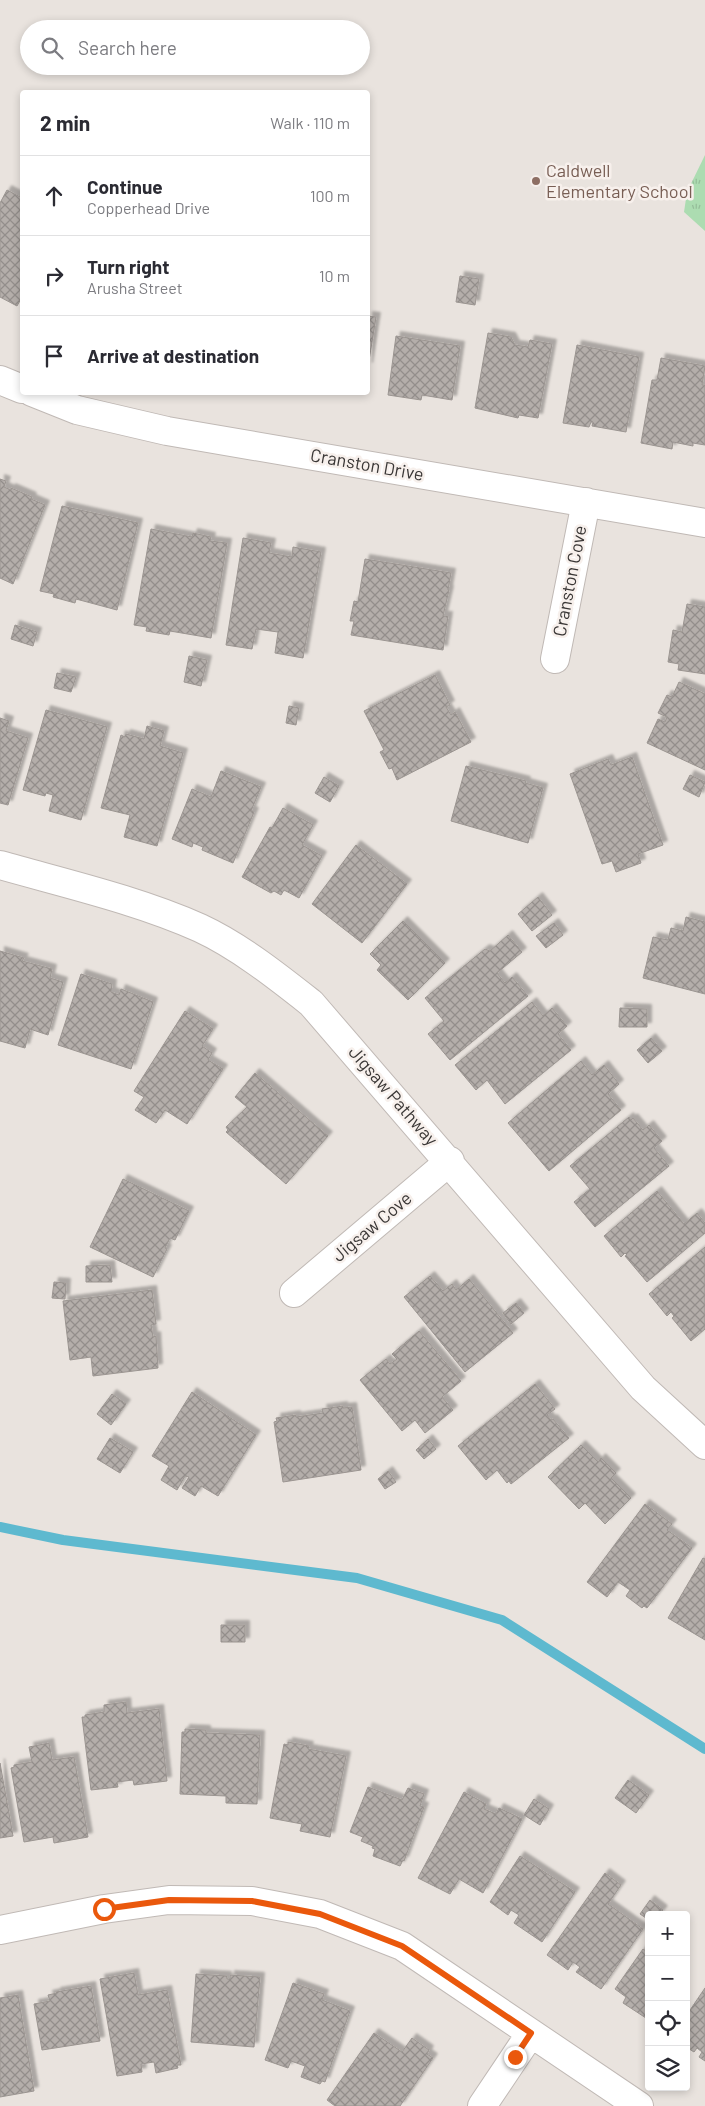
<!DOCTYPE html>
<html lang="en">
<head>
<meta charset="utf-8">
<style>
	body { margin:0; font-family:Barlow,sans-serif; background:#f2f2f3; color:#2b2b33 }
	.controls { position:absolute; right:15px; bottom:15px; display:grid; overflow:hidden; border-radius:5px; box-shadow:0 2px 8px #0003 }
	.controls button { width:45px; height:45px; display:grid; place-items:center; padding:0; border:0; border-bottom:1px solid #e1e1e2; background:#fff; color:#2b2b33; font:25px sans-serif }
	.stop { position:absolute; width:15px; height:15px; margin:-11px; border:4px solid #ea580c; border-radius:50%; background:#fff }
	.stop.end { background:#ea580c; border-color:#fff; box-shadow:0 1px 5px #0008 }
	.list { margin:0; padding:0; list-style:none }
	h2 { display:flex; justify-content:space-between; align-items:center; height:65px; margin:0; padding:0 20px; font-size:21px }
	h2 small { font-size:16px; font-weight:400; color:#7c7c81 }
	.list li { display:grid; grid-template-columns:32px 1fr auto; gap:15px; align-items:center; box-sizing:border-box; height:80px; padding:0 20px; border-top:1px solid #e1e1e2 }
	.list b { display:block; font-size:19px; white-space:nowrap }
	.list p { margin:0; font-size:16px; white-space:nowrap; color:#7c7c81 }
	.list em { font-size:16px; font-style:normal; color:#7c7c81 }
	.icon { flex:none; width:28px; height:28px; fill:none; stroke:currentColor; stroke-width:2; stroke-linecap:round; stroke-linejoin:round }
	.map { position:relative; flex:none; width:705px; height:2106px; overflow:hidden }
	.search { position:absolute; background:#fff; box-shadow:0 2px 8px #0003; left:20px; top:20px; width:350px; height:55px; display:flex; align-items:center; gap:12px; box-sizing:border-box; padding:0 18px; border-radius:28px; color:#7c7c81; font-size:19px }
	.panel { position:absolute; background:#fff; box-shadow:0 2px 8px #0003; left:20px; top:90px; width:350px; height:305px; border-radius:5px }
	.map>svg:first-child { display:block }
	.park { fill:url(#park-tufts) }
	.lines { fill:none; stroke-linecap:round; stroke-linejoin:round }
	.stream { stroke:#5eb9cf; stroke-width:10 }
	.building { fill:url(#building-cross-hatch); stroke:#9b9591; filter:url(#shadow) }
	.minor-casing { stroke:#c0b9b5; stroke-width:30 }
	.minor { stroke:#fff; stroke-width:28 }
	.route { stroke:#ea580c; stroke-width:6 }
	.education-dot { fill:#8d6e63; stroke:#f7f0ec; stroke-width:2 }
	.labels { text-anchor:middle; stroke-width:5; stroke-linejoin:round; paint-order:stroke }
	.education-label { font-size:18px; fill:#785e54; stroke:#f7f0ec; text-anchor:start }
	.street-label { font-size:18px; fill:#3a3736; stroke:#f7f0ec }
</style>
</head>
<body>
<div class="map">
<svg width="705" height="2106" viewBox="0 0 705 2106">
	<defs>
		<pattern id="park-tufts" width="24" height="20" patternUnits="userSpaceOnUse" patternTransform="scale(1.25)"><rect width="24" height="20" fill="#acdcb1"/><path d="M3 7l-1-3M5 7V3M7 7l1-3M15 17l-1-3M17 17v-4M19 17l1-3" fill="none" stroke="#95bd99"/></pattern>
		<pattern id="building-cross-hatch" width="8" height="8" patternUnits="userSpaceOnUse" patternTransform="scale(1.25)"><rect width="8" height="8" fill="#b4aeaa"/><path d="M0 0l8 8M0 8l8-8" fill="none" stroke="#938e8b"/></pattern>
		<filter id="shadow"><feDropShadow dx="4.5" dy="-4.5" stdDeviation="1" flood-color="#0004"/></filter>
	</defs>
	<rect width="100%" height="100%" fill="#e9e3de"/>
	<path class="park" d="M705 155V231L684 212 687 192Z"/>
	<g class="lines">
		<path class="stream" d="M0 1527 63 1540 357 1578 502 1620 705 1749"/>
	</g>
	<path class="building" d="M7 190 22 198V211L21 214 22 215V297L17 306 0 297V203Z
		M460 276 479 279 475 305 456 302Z
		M368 316 376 317 368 367Z
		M488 333 511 337 515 345 528 347 530 340 552 344 538 418 519 415 518 418 475 408Z
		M396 336 460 346 452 400 422 395 421 400 388 395Z
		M577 345 639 357 626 432 592 426 593 422H591L589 427 563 423Z
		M661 358 705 366 702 385H705V445L693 443V446L673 442 672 449 641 443 652 380H657Z
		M0 479 6 481 4 487 11 490V488L32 497 31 499 45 505 13 584 0 578Z
		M62 506 138 523 117 610 76 599 75 603 53 597 54 594 40 591Z
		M151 529 192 537 193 533 211 537 210 541 227 543 211 638 170 631 169 635 146 631 147 627 134 625Z
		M243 538 271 543 269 553 292 557 293 547 321 552 303 658 275 653 278 632 256 629 252 649 226 645Z
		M365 559 451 573 448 590H449L443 616H448L443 650 351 635 354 621H350L354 601 358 602Z
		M687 604 705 607V674L678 670 679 664 668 662 673 630 682 632Z
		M15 625 37 632 33 646 11 639Z
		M189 656 207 660 201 686 184 682Z
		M57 673 76 677 71 692 54 688Z
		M435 675 450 705 446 707 451 715 455 712 471 742 397 780 392 768 389 769 380 752 384 750 364 711Z
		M679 682 705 694V770L647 743 658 719 665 722 667 717 658 713 667 695 672 697Z
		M289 706 299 708 296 725 286 723Z
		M46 710 107 727 81 820 49 811 53 795 46 793 45 796 23 790Z
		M0 718 9 721 6 731 28 738 8 805 0 803Z
		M147 726 164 731 160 746 183 753 157 846 124 837 130 815 101 808 121 735 125 737 126 734 144 739Z
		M632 757 663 845 638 854 641 863 616 872 612 861 602 864 570 774 608 759 611 765Z
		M466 766 526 781 525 783 543 788 528 843 451 821Z
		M221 771 261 787 251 811 254 812 233 863 202 850 203 847 193 843 192 847 172 839 192 789 211 797Z
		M690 775 705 782 699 797 683 789Z
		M324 777 339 786 330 802 315 793Z
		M283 808 313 825 302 845 322 856 299 898 284 890 281 895 274 891 271 893 242 877 270 827 272 828Z
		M356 845 407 884 362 943 312 904Z
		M538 897 552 915 532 931 518 914Z
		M686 917 705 922V994L643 978 653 937 668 940 671 928 683 931Z
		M403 921 445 963 408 1000 377 970 381 965 370 954Z
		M554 923 563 935 546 948 536 936Z
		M508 935 522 952 497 973 505 983 512 977 528 996 450 1060 428 1034 444 1021 425 998 485 949 490 951Z
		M0 951 24 958 22 961 52 969 50 978 63 982 48 1035 30 1029 25 1048 0 1041Z
		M81 974 112 984 111 992 119 995 121 989 153 1002 131 1069 58 1045Z
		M532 1002 543 1016 552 1008 567 1026 558 1034 571 1050 505 1104 487 1080 476 1090 455 1065Z
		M620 1008 647 1009V1027H619Z
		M185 1011 213 1029 202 1046 212 1053 208 1060 223 1069 187 1124 165 1110 156 1123 135 1110 144 1097 134 1091Z
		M651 1038 662 1051 648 1063 637 1050Z
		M581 1061 592 1075 604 1065 619 1084 608 1094 621 1110 549 1171 508 1123Z
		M255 1073 328 1136 286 1184 226 1132 228 1130 226 1127 247 1107 235 1097Z
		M629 1117 631 1120 633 1118 643 1130 649 1125 662 1141 654 1148 669 1166 595 1227 574 1202 590 1189 570 1166Z
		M123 1179 189 1211 175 1240 170 1238 165 1248 167 1249 153 1277 90 1247Z
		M657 1191 684 1224 697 1213 705 1223V1233L647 1282 625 1256 627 1255 625 1253 621 1257 604 1236Z
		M705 1247V1329L691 1341 672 1318 674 1316 671 1312 667 1316 649 1294Z
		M110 1265 112 1282H86V1266Z
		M430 1276 443 1291 452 1284 456 1290 469 1279 513 1333 465 1372 404 1297Z
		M54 1282 66 1283 65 1299 52 1298Z
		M152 1290 156 1324 151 1325 153 1337 156 1336 158 1368 93 1376 91 1357 70 1360 63 1301Z
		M516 1303 524 1313 511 1324 503 1313Z
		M419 1331 461 1381 442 1397 453 1410 425 1433 415 1420 402 1431 360 1380 386 1359 390 1364 397 1359 392 1354Z
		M535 1384 555 1409 547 1415 551 1420 553 1419 569 1438 511 1484 509 1481 507 1483 497 1470 486 1480 458 1446Z
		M192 1392 256 1435 218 1496 201 1486 195 1496 182 1488 189 1477 185 1476 177 1490 161 1480 169 1466 152 1456Z
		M112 1394 126 1404 111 1425 97 1414Z
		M343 1406V1408L352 1407 361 1470 283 1482 274 1422 277 1421 276 1418 296 1415V1417L323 1413 322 1409Z
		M110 1438 133 1452 120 1473 97 1459Z
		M428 1439 436 1449 424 1459 416 1450Z
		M581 1445 598 1462 601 1458 616 1473 611 1478 631 1498 605 1524 585 1503 579 1509 548 1477Z
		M388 1471 396 1482 385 1489 378 1479Z
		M645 1504 672 1524 667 1530 692 1548 647 1608 644 1606 642 1608 626 1596 630 1590 618 1582 607 1597 587 1582Z
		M703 1558 705 1559V1640L668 1618Z
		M221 1625H245V1642H221Z
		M126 1702 127 1713 159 1709 167 1781 134 1785 133 1780 117 1782 118 1787 91 1790 82 1717H85V1715L104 1712V1705Z
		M185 1729 206 1730V1733L260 1735 257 1804 226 1803V1796L180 1794 182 1732H185Z
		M288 1742 309 1746 308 1749 346 1756 330 1837 300 1831 302 1824 270 1818 284 1744 288 1745Z
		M49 1743 52 1760 74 1757 88 1837 54 1843 53 1837 24 1842 11 1768 14 1767V1765L32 1762 29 1747Z
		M0 1763 13 1836 0 1838Z
		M628 1780 649 1795 636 1813 615 1798Z
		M368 1787 402 1800 408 1788 424 1794 420 1806 424 1807 404 1861 403 1860 400 1866 373 1856 375 1849 372 1848 373 1846 361 1841 363 1837 350 1832Z
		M464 1792 486 1804 484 1809 496 1814 499 1808 522 1819 483 1893 459 1879 450 1894 418 1878Z
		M534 1799 549 1809 540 1825 524 1815Z
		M520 1856 575 1892 542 1942 514 1923 519 1915 511 1910 508 1915 490 1902Z
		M605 1873 621 1885 608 1904 643 1929 601 1989 576 1972 580 1967 573 1962 568 1970 547 1955Z
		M650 1900 663 1910 659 1915H649V1920L640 1914Z
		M643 1949 649 1953V2020L623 2003 626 1997 615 1989Z
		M134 1973 138 1995 167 1990 181 2065H177L178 2068 156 2073 154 2062 141 2064 142 2072 117 2076 100 1979Z
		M196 1974 227 1976V1979H230V1975L260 1977 254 2047 191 2042Z
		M293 1983 324 1994 322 2000 350 2011 325 2082 322 2081 320 2084 301 2077 305 2066 291 2061 288 2068 265 2060Z
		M91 1986 100 2041 42 2050 34 2004 50 2001 48 1995 57 1993 56 1992Z
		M705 1988V2061L699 2057 702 2052 697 2048 694 2052 686 2047V2016Z
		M18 1995 34 2091 0 2097V1998Z
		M374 2033 402 2052 412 2038 429 2050 427 2054 433 2058 400 2106H335L327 2100Z"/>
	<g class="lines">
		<g class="minor-casing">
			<path id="minor" d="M0 380 22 389
				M32 392 77 410 167 431 705 523
				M555 659 586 502
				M0 865C67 884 137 900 200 928 239 946 278 977 311 1003L643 1388 705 1445
				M294 1293 450 1161
				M0 1930 104 1909 169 1900 252 1901 320 1914 402 1946 639 2106
				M482 2106 531 2033"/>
		</g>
		<use href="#minor" class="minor"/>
	</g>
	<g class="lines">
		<path class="route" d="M104 1909 169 1900 252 1901 320 1914 402 1946 531 2033 515 2057"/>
	</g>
	<circle class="education-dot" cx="536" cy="181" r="5"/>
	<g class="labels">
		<g class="education-label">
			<text x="546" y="177">Caldwell<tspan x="546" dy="21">Elementary School</tspan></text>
		</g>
		<g class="street-label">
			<text transform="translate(367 465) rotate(10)" y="6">Cranston Drive</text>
			<text transform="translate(570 581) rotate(-79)" y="6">Cranston Cove</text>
			<text transform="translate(393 1096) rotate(49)" y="6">Jigsaw Pathway</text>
			<text transform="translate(372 1227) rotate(-40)" y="6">Jigsaw Cove</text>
		</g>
	</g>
</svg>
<div class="controls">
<button>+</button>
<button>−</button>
<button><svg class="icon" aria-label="locate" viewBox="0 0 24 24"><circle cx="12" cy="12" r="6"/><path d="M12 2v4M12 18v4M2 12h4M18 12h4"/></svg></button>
<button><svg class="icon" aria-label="layers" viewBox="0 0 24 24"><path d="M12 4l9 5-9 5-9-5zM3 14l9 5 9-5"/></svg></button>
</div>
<div class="stop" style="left:104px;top:1909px"></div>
<div class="stop end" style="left:515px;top:2057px"></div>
<div class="search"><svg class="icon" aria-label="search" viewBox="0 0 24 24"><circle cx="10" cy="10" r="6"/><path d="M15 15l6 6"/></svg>Search here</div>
<section class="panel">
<h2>2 min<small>Walk · 110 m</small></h2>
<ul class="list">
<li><svg class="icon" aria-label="ahead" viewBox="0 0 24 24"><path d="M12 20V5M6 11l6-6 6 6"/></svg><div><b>Continue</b><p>Copperhead Drive</p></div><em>100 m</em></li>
<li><svg class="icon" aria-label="right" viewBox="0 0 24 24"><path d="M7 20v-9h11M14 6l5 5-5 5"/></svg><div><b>Turn right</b><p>Arusha Street</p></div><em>10 m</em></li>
<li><svg class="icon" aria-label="arrive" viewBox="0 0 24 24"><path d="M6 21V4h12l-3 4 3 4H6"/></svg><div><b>Arrive at destination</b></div></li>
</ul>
</section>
</div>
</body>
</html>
